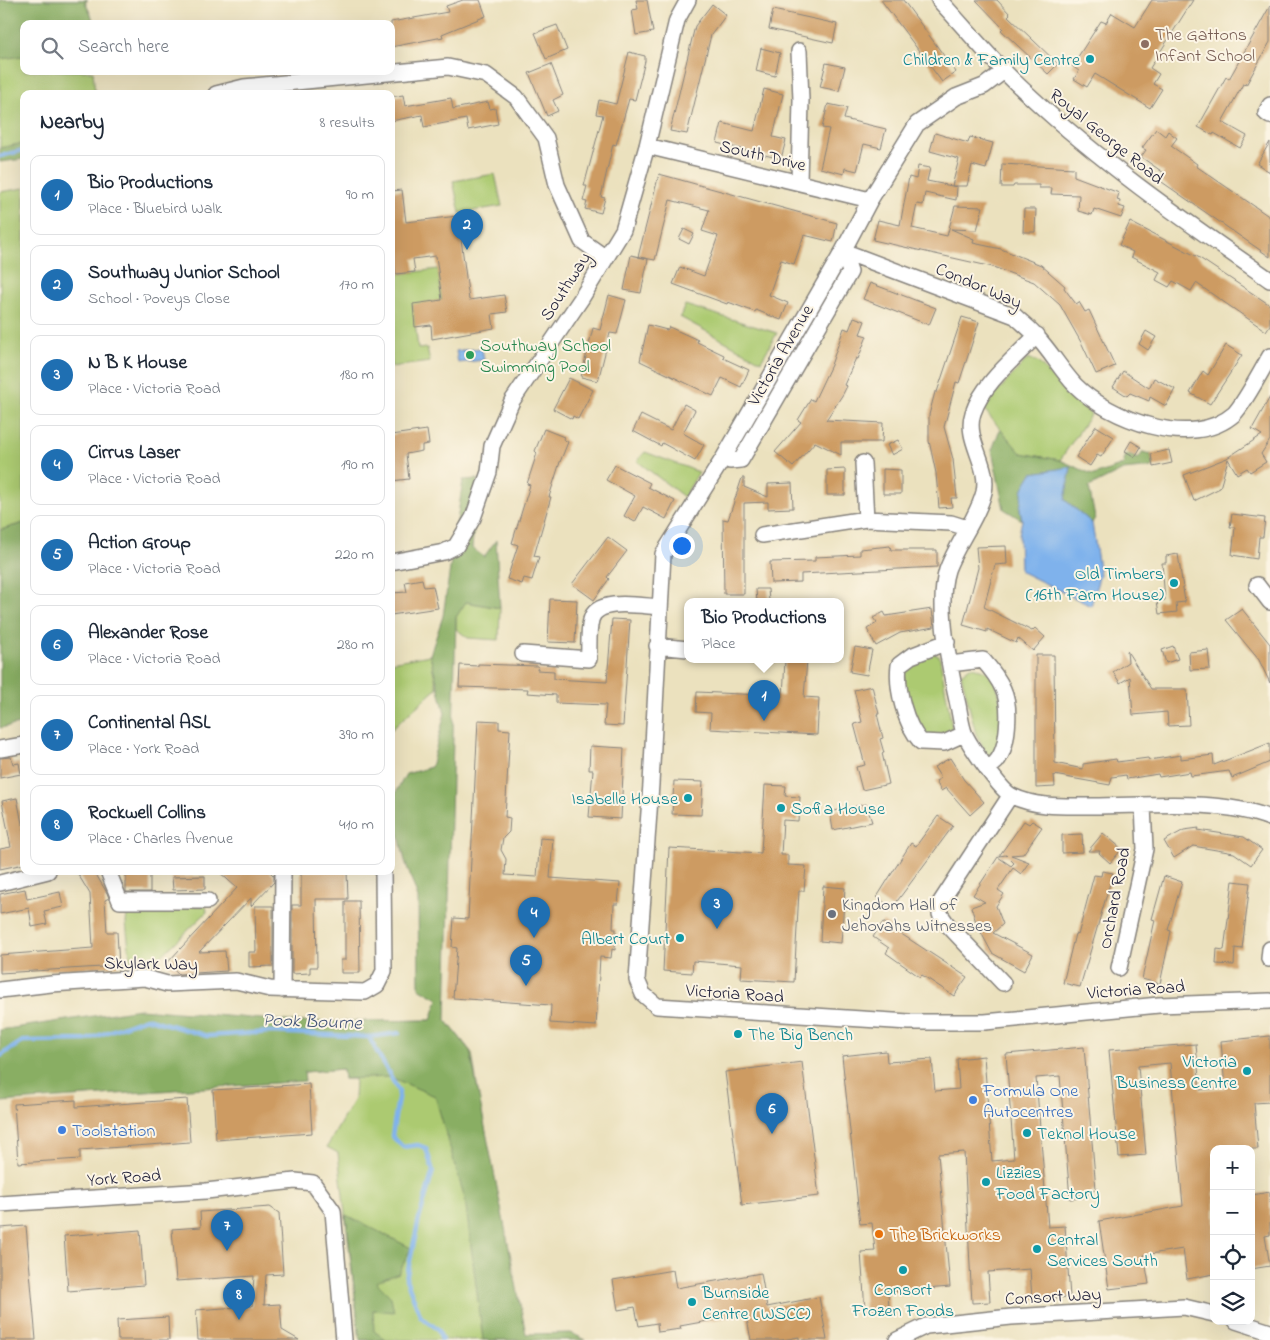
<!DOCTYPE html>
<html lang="en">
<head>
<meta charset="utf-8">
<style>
	body { margin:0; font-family:"Indie Flower",sans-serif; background:#f6f6f7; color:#1f2937 }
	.controls { position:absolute; right:15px; bottom:15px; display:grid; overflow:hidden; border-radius:10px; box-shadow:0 5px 20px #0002 }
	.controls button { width:45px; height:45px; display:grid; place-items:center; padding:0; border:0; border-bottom:1px solid #e0e1e3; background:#fff; color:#1f2937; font:25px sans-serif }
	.you { position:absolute; left:681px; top:545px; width:18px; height:18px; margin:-12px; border:4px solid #fff; border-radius:50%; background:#1a73e8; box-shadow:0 0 0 8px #1a73e833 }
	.badge { display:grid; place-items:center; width:32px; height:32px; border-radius:50%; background:#1f6fb2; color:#fff; font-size:16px; font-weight:700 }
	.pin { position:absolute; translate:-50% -41px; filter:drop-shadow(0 1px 2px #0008) }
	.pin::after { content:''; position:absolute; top:26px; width:18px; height:15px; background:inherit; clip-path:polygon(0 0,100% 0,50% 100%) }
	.popup { position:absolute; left:684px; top:598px; width:160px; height:65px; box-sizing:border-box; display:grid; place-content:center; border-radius:10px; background:#fff; filter:drop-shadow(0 1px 4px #0005); font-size:16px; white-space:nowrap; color:#747a83 }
	.popup b { font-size:19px; color:#1f2937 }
	.popup::after { content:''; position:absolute; left:50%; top:100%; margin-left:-10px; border:10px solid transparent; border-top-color:#fff }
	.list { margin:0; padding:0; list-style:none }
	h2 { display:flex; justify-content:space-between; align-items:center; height:65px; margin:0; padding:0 20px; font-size:21px }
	h2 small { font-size:16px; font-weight:400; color:#747a83 }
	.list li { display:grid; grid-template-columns:32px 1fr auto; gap:15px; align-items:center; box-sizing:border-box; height:80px; margin:0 10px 10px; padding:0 10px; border:1px solid #e0e1e3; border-radius:10px }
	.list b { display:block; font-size:19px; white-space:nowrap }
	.list p { margin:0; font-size:16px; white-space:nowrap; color:#747a83 }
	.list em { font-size:16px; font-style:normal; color:#747a83 }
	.icon { flex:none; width:28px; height:28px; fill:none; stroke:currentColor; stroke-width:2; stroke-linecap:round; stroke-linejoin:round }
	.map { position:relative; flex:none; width:1270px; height:1340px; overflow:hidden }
	.search { position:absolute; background:#fff; box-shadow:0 5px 20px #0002; left:20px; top:20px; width:375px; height:55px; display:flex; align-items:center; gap:12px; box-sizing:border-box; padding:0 18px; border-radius:10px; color:#747a83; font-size:19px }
	.panel { position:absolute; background:#fff; box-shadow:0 5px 20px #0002; left:20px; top:90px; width:375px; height:785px; border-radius:10px }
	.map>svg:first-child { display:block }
	.green { fill:#acca71; stroke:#677656 }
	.forest { fill:#89ae63; stroke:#56684f }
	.water { fill:#7fb2ec; stroke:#506a94 }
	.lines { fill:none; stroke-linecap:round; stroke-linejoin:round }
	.stream { stroke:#7fb2ec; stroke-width:4.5 }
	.building { fill:#cd9b62 }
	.minor-casing { stroke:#86827c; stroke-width:18 }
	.minor { stroke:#fff; stroke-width:15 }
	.education-dot { fill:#8d6e63; stroke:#fcf5e5; stroke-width:2 }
	.culture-dot { fill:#0f9aa8; stroke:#fcf5e5; stroke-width:2 }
	.leisure-dot { fill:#2e9e5b; stroke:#fcf5e5; stroke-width:2 }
	.worship-dot { fill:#6b7280; stroke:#fcf5e5; stroke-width:2 }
	.shop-dot { fill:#3f7fe0; stroke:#fcf5e5; stroke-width:2 }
	.food-dot { fill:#e8710a; stroke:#fcf5e5; stroke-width:2 }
	.labels { text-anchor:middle; stroke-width:4; stroke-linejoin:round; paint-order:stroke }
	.education-label { font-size:18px; fill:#785e54; stroke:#fcf5e5; text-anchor:start }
	.culture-label { font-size:18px; fill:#0d838f; stroke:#fcf5e5; text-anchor:start }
	.street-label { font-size:18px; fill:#22223b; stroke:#fcf5e5 }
	.leisure-label { font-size:18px; fill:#27864d; stroke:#fcf5e5; text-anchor:start }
	.worship-label { font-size:18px; fill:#5b616d; stroke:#fcf5e5; text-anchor:start }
	.shop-label { font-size:18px; fill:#366cbe; stroke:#fcf5e5; text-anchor:start }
	.food-label { font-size:18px; fill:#c56008; stroke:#fcf5e5; text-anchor:start }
	.water-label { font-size:19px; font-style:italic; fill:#435479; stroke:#fcf5e5 }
</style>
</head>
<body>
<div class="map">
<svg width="1270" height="1340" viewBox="0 0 1270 1340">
	<rect width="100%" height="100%" fill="#fcf5e5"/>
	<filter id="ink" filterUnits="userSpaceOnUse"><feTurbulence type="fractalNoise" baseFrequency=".02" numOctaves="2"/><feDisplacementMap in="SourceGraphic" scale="10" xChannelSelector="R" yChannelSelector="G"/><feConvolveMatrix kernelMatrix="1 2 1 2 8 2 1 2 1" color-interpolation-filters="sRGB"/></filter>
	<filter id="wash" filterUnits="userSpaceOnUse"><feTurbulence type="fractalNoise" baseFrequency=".0096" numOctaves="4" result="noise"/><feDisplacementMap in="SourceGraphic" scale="20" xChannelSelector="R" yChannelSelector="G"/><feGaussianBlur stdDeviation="1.12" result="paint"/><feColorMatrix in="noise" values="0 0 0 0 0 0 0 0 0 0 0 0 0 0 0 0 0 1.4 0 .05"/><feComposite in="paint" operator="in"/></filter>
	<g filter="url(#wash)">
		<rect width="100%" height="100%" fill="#ebe1be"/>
		<path class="green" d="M0 0H88L85 2 95 24H24V71H93L95 94H24V143L0 148Z
			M495 174 502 206 460 213 453 181Z
			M24 188V523L0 530V192Z
			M438 269 442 300 413 305 418 349 427 348 430 362 391 367V275Z
			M837 274 841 276 738 454 735 452Z
			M685 305 777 333 761 361 680 317Z
			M1028 358 1038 362 1062 388 1091 414 1060 460 1020 453 983 408Z
			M645 452 699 472 684 497 637 461Z
			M465 602 500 608 499 640 468 638 456 629V617Z
			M933 653 939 655 940 659 953 733 943 738 924 735C916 726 900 678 905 667 910 658 925 656 933 653Z
			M430 655 437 688 391 730V662Z
			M970 667C977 668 985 669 991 675 1003 687 1010 752 988 756L976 734 961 674Z
			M144 906H206L207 912 148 969 131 966 126 923 127 914Z
			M446 1020 472 1053 516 1340H360L338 1153 327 1147 354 1099 355 1079H344L343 1069 304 1072 299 1022Z"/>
		<path class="forest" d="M0 0H88L85 2 95 24H24V56L0 59Z
			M24 143V159L0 162V148Z
			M1000 429 1021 453 1060 460 1094 475 1123 465 1126 454 1138 459 1143 452 1151 454 1153 467 1123 470 1089 487 1095 518 1092 523 1065 500 1051 472 1032 473 1020 509 1022 520 1004 509 992 450Z
			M478 479 472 548 484 557 496 540 500 608 466 602 456 617 446 1020 470 1051 526 1334 571 1333 586 1340H483L465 1199 435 1096 390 1077 344 1079 343 1069 304 1072 305 1081 0 1102V1030L140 1009 299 1022 431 1020 438 999 419 988 418 898 405 861 391 801 406 774 431 767 445 713 430 655 443 616 463 480Z
			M24 523V723L0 728V530Z
			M346 1215 411 1248 399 1273 376 1282 391 1297 394 1312 373 1310 374 1331 386 1340H360Z"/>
		<path class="water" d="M482 348 484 360 458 363 456 351Z
			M1071 467 1065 500 1092 523 1100 574 1091 606 1020 571 1019 534 1022 520 1020 509 1023 488 1032 473Z"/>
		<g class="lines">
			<path class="stream" d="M0 156 24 150
				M369 1037 399 1033
				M0 1056 23 1041 86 1040 146 1018 207 1036 271 1032 369 1037 399 1092 392 1136 403 1147 418 1145 426 1148 433 1171 419 1219 406 1279 421 1317 438 1329 442 1340"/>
		</g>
		<g id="blocks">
			<path class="building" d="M463 0H480L486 16 442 34 443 37 391 47V22L448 12 446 6Z
				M636 0H647L653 32 636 35 632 10 638 9Z
				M881 0H903L956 72 942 82Z
				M976 0H997L1010 14 1008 16 1058 64 1048 74 1001 30 1003 28Z
				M1152 0H1193L1150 68 1159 74 1153 84 1162 89 1150 108 1095 74 1087 87 1074 79 1079 71 1072 66 1101 21 1106 23 1112 13 1135 27Z
				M712 4 726 15 711 35 687 134 670 131 695 26Z
				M1270 6V42L1246 85 1243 84 1222 122 1247 136 1240 148 1214 133 1213 135 1198 127 1226 77 1229 79Z
				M773 10 837 24 833 43 769 29Z
				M557 25 567 50 546 59 535 33Z
				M761 48 780 53 775 76 756 71Z
				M629 52 645 56V61L635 100 629 99 616 145 613 144 601 197 605 198 601 213 585 209 587 202 583 201 587 186H584L603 115 596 114 599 100 616 104Z
				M826 63 845 67 839 91 820 87Z
				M551 64 563 95 553 100 558 111 547 116 529 73Z
				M764 89 783 94 773 137 786 140 781 159 717 143 722 123 754 131Z
				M403 95 405 106 451 98 453 109 488 102 490 109 495 108 498 124 468 130 466 119 424 127 422 115 391 121V97Z
				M828 104 847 108 844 119 886 129 881 148 864 144 857 171 845 168 844 174 820 168 829 129 822 128Z
				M1156 129 1165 136 1168 131 1177 138 1171 146 1197 164 1196 166 1270 217V257L1159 180 1164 173 1141 157 1146 150 1142 148Z
				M935 133 968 143 970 137 993 143 986 169 972 165 967 186H952L959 159 930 151Z
				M1270 142V172L1257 164Z
				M1002 164 1074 168V176L1119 193 1117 200 1120 201 1119 206 1125 208 1121 218 1094 209 1092 215 1078 211 1079 195 1051 194 1052 188H1039V185H1014L1013 187H1001Z
				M918 166 930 168 927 181 957 187 956 200 925 193 923 205 917 204 912 228 947 236 955 206 983 207 977 230 951 229 974 239 973 243 1001 249 1041 265 1065 286 1064 288 1076 304 1079 302 1085 312 1089 310 1115 366 1096 374 1082 344 1060 305 1034 282 993 267 873 240 878 220 900 225 909 177 916 179Z
				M659 174 837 223 833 242 804 235 794 264 781 260 769 295 788 303 781 320 756 310 755 312 728 302 727 304 673 284 680 267 704 276 718 236 702 231 709 210 670 200 655 260 638 257Z
				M402 190 406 222 458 216 469 300 504 295 507 312 492 314 494 328 432 339 431 325 415 327 413 304 442 300 436 256 413 259 415 272 396 274 394 263 391 264V191Z
				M1024 209H1036L1035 232H1023Z
				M1130 222 1198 257 1270 305V325L1266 331 1196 283 1191 291 1173 281 1169 287 1156 280 1160 272 1131 257 1133 252 1119 245Z
				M684 229 694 234 689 244 679 239Z
				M631 255 648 259 641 293 624 290Z
				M870 283 936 308 929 325 863 299Z
				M609 295 626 300 617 334 610 333 598 381 581 377 593 328 600 330Z
				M854 317 865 321 860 334 867 336 858 359 856 358 844 385 847 386 843 394 826 420 883 423 882 442H841V455L815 442 793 467 775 452 801 422 798 420 811 399 814 401 831 365 844 328 849 330Z
				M962 317 979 322 959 383 956 382 944 427 953 459 957 498H951L952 507 939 508 936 473 929 441V415L935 392H937Z
				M648 325 667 330 669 327 698 340 697 342 724 355 723 358 749 370 741 387 722 378 713 396 640 361Z
				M1146 331 1156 337 1148 350 1139 344Z
				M1226 345 1242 355 1210 404 1190 393 1203 371 1208 375Z
				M1123 371 1149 388 1154 378 1175 389 1166 406 1150 397 1149 401 1130 393 1127 396 1113 387Z
				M569 378 593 390 578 419 573 416 572 419 553 409Z
				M1270 397V440L1261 454 1266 462 1250 472 1247 468 1237 474 1228 459 1220 488 1194 501 1184 475 1227 458 1262 435 1252 429Z
				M684 404 695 410 683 433 704 445 695 461 662 443 661 446 633 431 641 415 671 430Z
				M1096 426 1114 437 1101 457 1097 455 1090 466 1076 457Z
				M544 429 564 437 563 439 568 442 560 462 549 497H551L534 556 539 557 532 580 524 578 522 584 507 579 518 545 512 543 530 485 527 484 537 453 535 451Z
				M427 430 429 444 422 445V451L406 454 409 479 391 481V435Z
				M898 440 903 449 892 455 887 445Z
				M1131 441 1141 447 1135 457 1125 451Z
				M1169 450 1172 463 1153 467 1151 454Z
				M615 465 650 483 648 487 675 501 666 519 643 507 635 522 624 516 635 496 606 480Z
				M845 469V495H827V470Z
				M883 469 901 470V494H883Z
				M742 478H744V487L768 497V484L792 483 793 508 768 509V502L744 503V594H724L723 519 728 520Z
				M1232 514 1265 518 1263 537H1259L1257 559 1232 555 1235 527H1230Z
				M608 537 627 551 607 577 609 579 594 600 572 584Z
				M890 546 891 550H937V567L801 574V582L771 583 770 562 815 561V557L860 555V549Z
				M1006 546 1007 564 995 565 984 607 1032 631 1035 628 1045 637 1033 651 1018 638 1016 643 987 629V632L963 625 978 568 976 547Z
				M1178 554 1185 602 1176 603 1177 612 1159 614 1157 601 1165 600 1162 563H1166V556Z
				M422 579 424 587 433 586 438 608 391 615V593L407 592 405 582Z
				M756 589H768L769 601 757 602Z
				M550 599 577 600 575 643 548 642Z
				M932 609 934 627 900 633 876 646 867 629 877 623 873 618 884 612 886 616Z
				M1242 609 1270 644V683L1259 660 1226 620Z
				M612 619 630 620 623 726 604 725 606 705 556 703V695L527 693 528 689 459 687 460 665 478 666V664L538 666 537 670 554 671V679L607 682Z
				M1173 646 1178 659 1166 663 1162 650Z
				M855 647 872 650 867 675 850 672Z
				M1208 650 1210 669 1190 670 1189 652Z
				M1127 651 1151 689H1187L1189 725 1168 726 1167 712 1133 715 1130 677 1120 683 1113 672 1128 662Z
				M1036 655H1054L1055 763 1083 769V764L1116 759 1117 762 1148 758 1149 760 1181 755V759L1213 755 1214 765 1270 743V762L1232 778 1229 771 1191 776 1190 772 1159 777 1158 774 1127 779 1126 775 1112 777 1110 785 1054 775 1055 787 1036 788Z
				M785 660H807L804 697 819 698 817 735 710 729 711 713 696 712 697 692 783 696Z
				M872 686 879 714H877L883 738 880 739 884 753H882L889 784 862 790 856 767 865 765 854 724 862 722 854 690Z
				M478 720 499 721V729L510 730 505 817 510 818 509 832 503 838 501 850 506 859 505 875 537 877 540 838 553 839 550 878 620 883 618 904H614L613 929H616L615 950 612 949 611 958 600 957 596 1026 550 1023 551 1005 453 998 457 948 452 947 454 918 468 919Z
				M590 746 624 748 621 819 589 817 593 770H589Z
				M11 757 13 764 19 763 21 774 0 778V758Z
				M950 758 964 780 984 802 970 815 946 788 941 791 936 781 941 778 934 767Z
				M674 781 703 782 701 815 672 814Z
				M765 785 786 786 785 796 800 797 798 821 783 820 781 855H788V865L806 866 804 891H799L794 982 741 979 742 965 693 961 692 973 663 971 669 848 761 853Z
				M17 798 24 834V864L0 869V849L11 847 2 801Z
				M866 804 872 822 833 830 830 812Z
				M938 816 953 826 892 908 877 897 911 843 916 846Z
				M1024 821 1029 824 1032 821 1042 827 1023 854 1011 855 1029 862 1021 874 1013 868 998 890 1004 894 996 906 1003 924 993 933 1033 954 1024 971 992 953 977 925 971 907 985 902 973 895 998 857 1011 866 1014 863 1006 855 999 856Z
				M1199 828 1198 830 1244 837 1262 850 1251 865 1234 853 1193 846 1174 858 1164 841 1184 830Z
				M1103 833 1122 849 1110 863 1099 853 1100 851H1088Z
				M1082 834 1083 852 1062 853V835Z
				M76 871H94L107 893 109 898 105 900 107 932H117L119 966 0 973V955L93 948 90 894Z
				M126 871H140V875H150V892H126Z
				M218 871H269L274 876V882L251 906V898L199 952 225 951 227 971 179 974 167 963 237 888Z
				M301 871H347L348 899H316L317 967H310V973L292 974V905H301Z
				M1102 871 1113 873 1080 987 1063 983 1075 934 1078 935 1094 875 1101 876Z
				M205 876V889L173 890 172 877Z
				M1164 876 1182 882 1168 930 1171 931 1160 984 1142 979 1155 920 1152 919Z
				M1233 881 1250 883 1242 949 1235 948 1234 965 1216 964 1217 949 1224 950Z
				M823 886 845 888 841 943 820 941Z
				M25 889 27 899 60 892 63 907 44 911 47 924 32 927 29 908 0 914V894Z
				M345 901H359L360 973H341V960H345Z
				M255 906H273V966L249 967V952H256Z
				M883 922 967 977 954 996 922 975 920 977 886 953 889 948 873 937Z
				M1270 1036V1102L1254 1103 1258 1149H1214V1274L1187 1279 1183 1249 1144 1255 1149 1284 1109 1289 1099 1221 1183 1206 1170 1063 1138 1066 1146 1155 1119 1157 1109 1050 1196 1044 1200 1090 1225 1088 1221 1041Z
				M1084 1047 1096 1189 1083 1198 1070 1199 1060 1076 1036 1078 1048 1227 1065 1226 1070 1297 1032 1299 1030 1269 988 1272 990 1302 972 1303 964 1152 938 1154 950 1287 888 1292 889 1309 865 1311 861 1252 875 1251 872 1223 860 1224 842 1056 886 1051 887 1062 932 1059 935 1091 959 1089 957 1059 984 1056 992 1161 1014 1159 1006 1054Z
				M802 1062 819 1196 742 1205 725 1072Z
				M309 1084 312 1133 216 1140 213 1090Z
				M187 1099 190 1142 80 1150V1159L18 1163 14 1104 76 1100V1107Z
				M1270 1192V1235L1265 1236 1270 1266 1251 1269V1195Z
				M270 1207 279 1213 283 1274 266 1275 264 1305 280 1304 282 1330 299 1340H198L196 1310 252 1306 254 1276 176 1281 172 1229 201 1227 200 1212Z
				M26 1226 36 1340H0V1228Z
				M140 1230 144 1285 68 1291 64 1236Z
				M673 1270 676 1288 761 1273 767 1307 819 1297 827 1340H799V1337L782 1340H751L746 1314 680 1326 681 1329 658 1332 657 1323 639 1326 635 1307 618 1310 613 1280Z
				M168 1317 169 1340H118L117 1320Z"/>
		</g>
	</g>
	<g filter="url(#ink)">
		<use href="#blocks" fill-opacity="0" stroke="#86827c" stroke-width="1"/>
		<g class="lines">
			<g class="minor-casing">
				<path id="minor" d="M939 0C969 32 997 67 1030 96 1104 165 1187 222 1270 280
					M1004 71 984 86 956 97 917 124 870 200 843 251 724 457 663 554 651 784 637 980 643 994 657 1006 909 1022H985L1159 1005 1270 1001
					M216 94 244 87 448 67 486 75 516 97 546 138 557 185 582 241 606 258
					M1270 105 1266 113 1270 116
					M647 146 870 200
					M799 182 801 100 799 51
					M843 251 1015 316C1022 323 1031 329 1037 337 1051 352 1061 370 1075 385 1109 419 1192 451 1234 414 1244 404 1262 370 1270 356
					M1037 335C1015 358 983 383 973 413 964 440 990 464 984 492 978 517 956 545 947 570 936 605 950 669 958 705 960 714 961 726 965 735 971 747 1001 791 1012 796 1037 808 1065 806 1092 806 1148 806 1218 798 1270 818
					M724 457 730 461 741 460 850 272 843 251
					M863 463 866 519
					M762 535 866 519 951 523 967 528
					M391 562 444 552 456 546 473 518 489 472 492 446 512 401 581 299 623 230 647 146 677 20 688 0
					M1257 585 1270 602
					M947 642 911 656 899 665C896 689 905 724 921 742L944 743 964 734
					M657 646 688 649
					M523 654 589 659C589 647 588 632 591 620 596 597 641 606 659 607
					M950 664 983 660C991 669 998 678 1003 689 1011 706 1009 747 996 762 994 764 990 767 987 769
					M0 749 24 745
					M108 871 120 901H208
					M0 883 48 871
					M1269 959 1270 949
					M1119 968 1145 849 1143 806
					M1003 983 947 924 940 914V903L1010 796
					M0 990 51 984 145 978 167 984 236 981 270 989 365 992 377 985 384 971 383 871
					M282 990 283 871
					M0 1204 206 1191 295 1181 313 1183 333 1211 344 1340
					M1236 1321 1270 1332
					M897 1340 926 1326 1011 1317 1184 1307 1214 1314"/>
			</g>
			<use href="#minor" class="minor"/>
		</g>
	</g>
	<circle class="education-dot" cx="1145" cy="44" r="5"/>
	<g class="culture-dot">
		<circle cx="1090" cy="59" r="5"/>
		<circle cx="1174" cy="583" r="5"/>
		<circle cx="688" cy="798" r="5"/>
		<circle cx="781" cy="808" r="5"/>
		<circle cx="680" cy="938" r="5"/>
		<circle cx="738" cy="1034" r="5"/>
		<circle cx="1247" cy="1071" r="5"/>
		<circle cx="1027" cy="1133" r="5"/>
		<circle cx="986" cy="1182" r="5"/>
		<circle cx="1037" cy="1249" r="5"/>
		<circle cx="903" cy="1270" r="5"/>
		<circle cx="692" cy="1302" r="5"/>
	</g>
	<circle class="leisure-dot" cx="470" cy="355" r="5"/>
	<circle class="worship-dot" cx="832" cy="914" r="5"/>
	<g class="shop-dot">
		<circle cx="973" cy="1100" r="5"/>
		<circle cx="62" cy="1130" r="5"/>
	</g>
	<circle class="food-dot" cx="879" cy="1234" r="5"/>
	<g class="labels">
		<g class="education-label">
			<text x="1155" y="40">The Gattons<tspan x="1155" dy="21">Infant School</tspan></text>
		</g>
		<g class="culture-label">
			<text x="1080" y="65" text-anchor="end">Children &amp; Family Centre</text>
			<text x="1164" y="579" text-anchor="end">Old Timbers<tspan x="1164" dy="21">(16th Farm House)</tspan></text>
			<text x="678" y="804" text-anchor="end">Isabelle House</text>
			<text x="791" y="814">Sofia House</text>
			<text x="670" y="944" text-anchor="end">Albert Court</text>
			<text x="748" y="1040">The Big Bench</text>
			<text x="1237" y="1067" text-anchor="end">Victoria<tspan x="1237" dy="21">Business Centre</tspan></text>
			<text x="1037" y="1139">Teknol House</text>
			<text x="996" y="1178">Lizzies<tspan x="996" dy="21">Food Factory</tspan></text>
			<text x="1047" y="1245">Central<tspan x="1047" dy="21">Services South</tspan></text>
			<text x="903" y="1295" text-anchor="middle">Consort<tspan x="903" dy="21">Frozen Foods</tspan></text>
			<text x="702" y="1298">Burnside<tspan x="702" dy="21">Centre (WSCC)</tspan></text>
		</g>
		<g class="street-label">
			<text transform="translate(1107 136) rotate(39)" y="6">Royal George Road</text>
			<text transform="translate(763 155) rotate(13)" y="6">South Drive</text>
			<text transform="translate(979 285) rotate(23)" y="6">Condor Way</text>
			<text transform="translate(565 286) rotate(-57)" y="6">Southway</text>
			<text transform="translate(780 355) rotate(-60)" y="6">Victoria Avenue</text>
			<text transform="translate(1114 898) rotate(-79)" y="6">Orchard Road</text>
			<text transform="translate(151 963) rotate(1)" y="6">Skylark Way</text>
			<text transform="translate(1136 989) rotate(-4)" y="6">Victoria Road</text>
			<text transform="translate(735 993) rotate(4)" y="6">Victoria Road</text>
			<text transform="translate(124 1177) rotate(-4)" y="6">York Road</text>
			<text transform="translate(1053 1296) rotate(-3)" y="6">Consort Way</text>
		</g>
		<g class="leisure-label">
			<text x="480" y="351">Southway School<tspan x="480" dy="21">Swimming Pool</tspan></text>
		</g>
		<g class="worship-label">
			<text x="842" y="910">Kingdom Hall of<tspan x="842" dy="21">Jehovahs Witnesses</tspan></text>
		</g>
		<g class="shop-label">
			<text x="983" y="1096">Formula One<tspan x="983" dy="21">Autocentres</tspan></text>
			<text x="72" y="1136">Toolstation</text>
		</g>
		<g class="food-label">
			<text x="889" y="1240">The Brickworks</text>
		</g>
		<g class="water-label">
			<text transform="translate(312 1020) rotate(2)" y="7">Pook Bourne</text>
		</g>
	</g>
</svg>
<div class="controls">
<button>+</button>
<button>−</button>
<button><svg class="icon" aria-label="locate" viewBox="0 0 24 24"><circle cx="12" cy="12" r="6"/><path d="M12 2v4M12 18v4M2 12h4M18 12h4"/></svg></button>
<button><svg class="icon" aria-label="layers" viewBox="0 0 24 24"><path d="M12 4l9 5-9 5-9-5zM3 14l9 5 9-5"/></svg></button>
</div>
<div class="you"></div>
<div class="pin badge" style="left:764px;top:721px">1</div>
<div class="popup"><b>Bio Productions</b>Place</div>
<div class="pin badge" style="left:467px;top:250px">2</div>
<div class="pin badge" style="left:717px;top:929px">3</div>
<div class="pin badge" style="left:534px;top:938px">4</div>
<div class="pin badge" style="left:526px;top:986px">5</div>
<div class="pin badge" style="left:772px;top:1134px">6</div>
<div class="pin badge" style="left:227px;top:1251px">7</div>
<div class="pin badge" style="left:239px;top:1320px">8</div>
<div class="search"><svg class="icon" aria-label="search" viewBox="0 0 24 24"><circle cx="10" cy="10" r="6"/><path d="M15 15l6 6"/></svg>Search here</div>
<section class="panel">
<h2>Nearby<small>8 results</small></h2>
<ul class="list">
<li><span class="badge">1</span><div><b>Bio Productions</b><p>Place · Bluebird Walk</p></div><em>90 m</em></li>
<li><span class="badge">2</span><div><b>Southway Junior School</b><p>School · Poveys Close</p></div><em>170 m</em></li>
<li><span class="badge">3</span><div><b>N B K House</b><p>Place · Victoria Road</p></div><em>180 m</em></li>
<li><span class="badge">4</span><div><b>Cirrus Laser</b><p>Place · Victoria Road</p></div><em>190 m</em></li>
<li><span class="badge">5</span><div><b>Action Group</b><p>Place · Victoria Road</p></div><em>220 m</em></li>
<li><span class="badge">6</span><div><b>Alexander Rose</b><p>Place · Victoria Road</p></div><em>280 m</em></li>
<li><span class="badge">7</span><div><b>Continental ASL</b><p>Place · York Road</p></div><em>390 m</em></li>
<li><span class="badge">8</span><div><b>Rockwell Collins</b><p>Place · Charles Avenue</p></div><em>410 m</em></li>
</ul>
</section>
</div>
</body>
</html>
